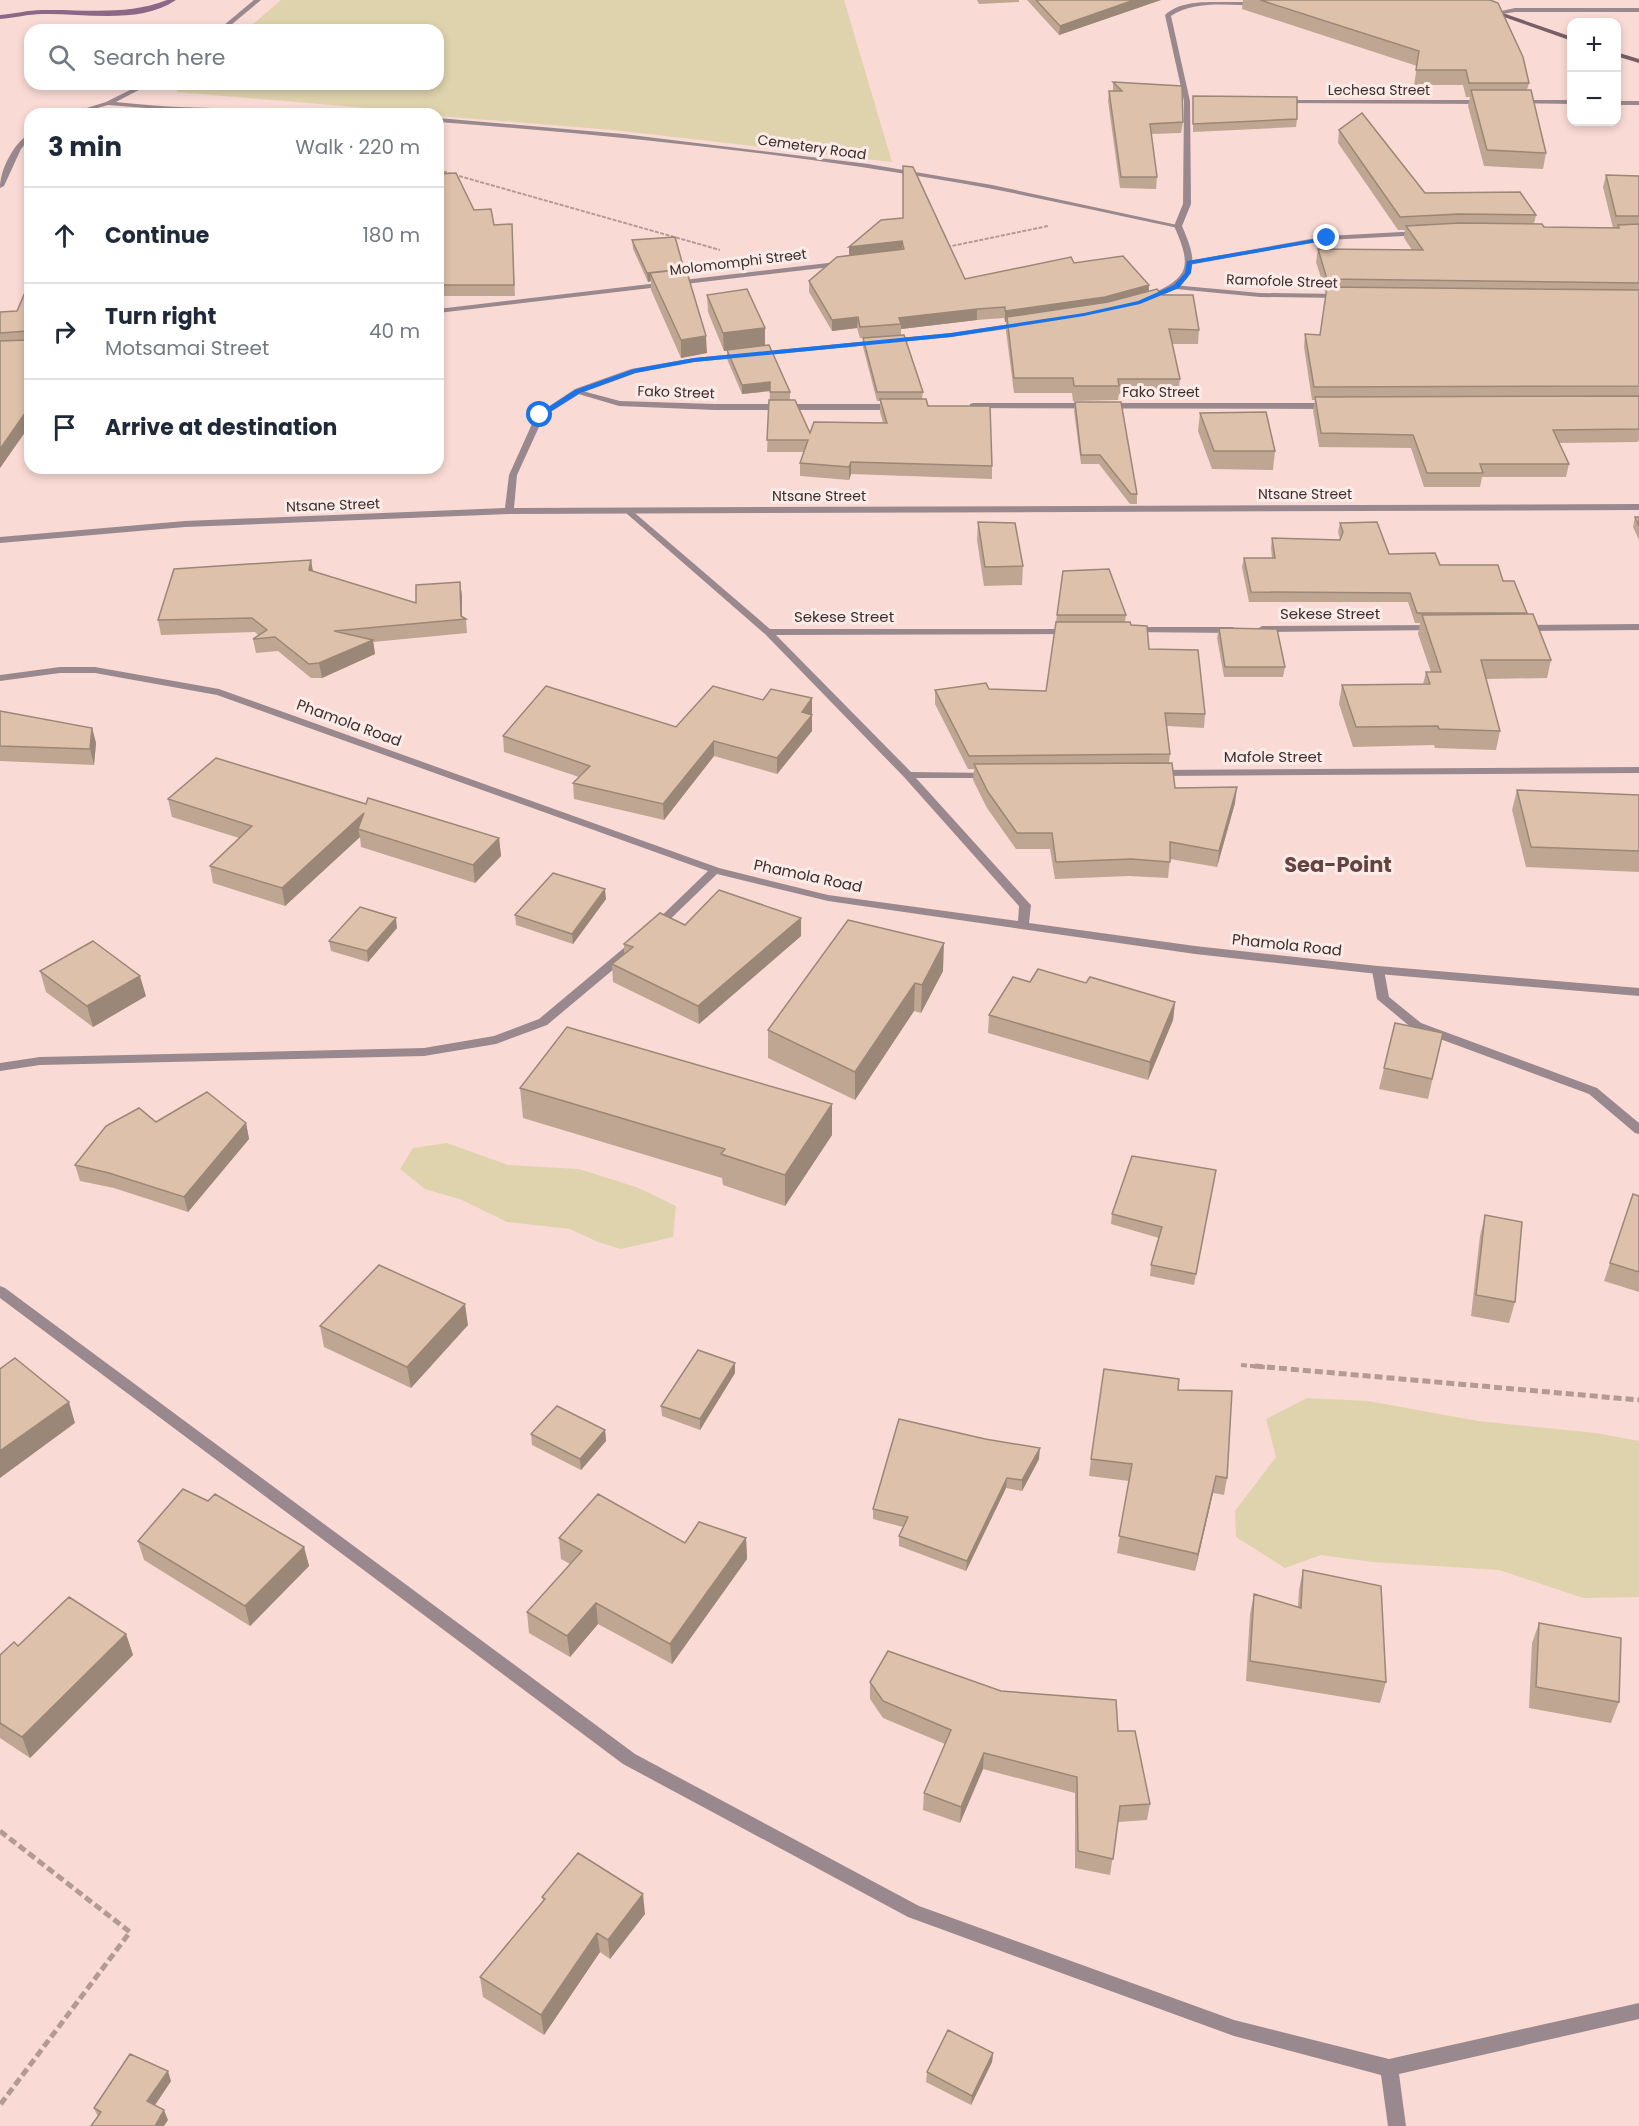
<!DOCTYPE html>
<html lang="en">
<head>
<meta charset="utf-8">
<style>
	body { margin:0; font-family:Poppins,sans-serif; background:#f6f6f7; color:#1f2937 }
	.controls { position:absolute; right:18px; top:18px; display:grid; overflow:hidden; border-radius:12px; box-shadow:0 3px 9px #0003 }
	.controls button { width:54px; height:54px; display:grid; place-items:center; padding:0; border:0; border-bottom:2px solid #e0e1e3; background:#fff; color:#1f2937; font:30px sans-serif }
	.stop { position:absolute; width:18px; height:18px; margin:-14px; border:4px solid #1a73e8; border-radius:50%; background:#fff }
	.stop.end { background:#1a73e8; border-color:#fff; box-shadow:0 2px 6px #0008 }
	.list { margin:0; padding:0; list-style:none }
	h2 { display:flex; justify-content:space-between; align-items:center; height:78px; margin:0; padding:0 24px; font-size:26px }
	h2 small { font-size:20px; font-weight:400; color:#747a83 }
	.list li { display:grid; grid-template-columns:39px 1fr auto; gap:18px; align-items:center; box-sizing:border-box; height:96px; padding:0 24px; border-top:2px solid #e0e1e3 }
	.list b { display:block; font-size:22px; white-space:nowrap }
	.list p { margin:0; font-size:20px; white-space:nowrap; color:#747a83 }
	.list em { font-size:20px; font-style:normal; color:#747a83 }
	.icon { flex:none; width:33px; height:33px; fill:none; stroke:currentColor; stroke-width:2; stroke-linecap:round; stroke-linejoin:round }
	.map { position:relative; flex:none; width:1639px; height:2126px; overflow:hidden }
	.search { position:absolute; background:#fff; box-shadow:0 3px 9px #0003; left:24px; top:24px; width:420px; height:66px; display:flex; align-items:center; gap:15px; box-sizing:border-box; padding:0 21px; border-radius:18px; color:#747a83; font-size:22px }
	.panel { position:absolute; background:#fff; box-shadow:0 3px 9px #0003; left:24px; top:108px; width:420px; height:366px; border-radius:18px }
	.map>svg:first-child { display:block }
	.green { fill:#dfd3ad }
	.lines { fill:none; stroke-linecap:round; stroke-linejoin:round }
	.stream { fill:#8b6887; fill-rule:evenodd }
	.path-far2 { stroke:#b39a95; stroke-width:2; stroke-dasharray:4 1.5; stroke-linecap:butt }
	.path-far1 { stroke:#b39a95; stroke-width:4; stroke-dasharray:6 3; stroke-linecap:butt }
	.path { stroke:#b39a95; stroke-width:5; stroke-dasharray:8 4; stroke-linecap:butt }
	.service { fill:#99898e; fill-rule:evenodd }
	.minor { fill:#99898e; fill-rule:evenodd }
	.tertiary { fill:#99898e; fill-rule:evenodd }
	.secondary { fill:#765f66; fill-rule:evenodd }
	.wall { fill:#bfa692 }
	.shaded-wall { fill:#9b8777 }
	.building { fill:#dec1aa; stroke:#9b8777; stroke-width:1.5 }
	.route { fill:#1a73e8 }
	.labels { text-anchor:middle; stroke-width:6; stroke-linejoin:round; paint-order:stroke }
	.far-street-label { font-size:14px; fill:#3d2e2b; stroke:#fbebe8 }
	.street-label { font-size:15px; fill:#3d2e2b; stroke:#fbebe8 }
	.district-label { font-size:21px; font-weight:bold; fill:#65443f; stroke:#fbebe8 }
</style>
</head>
<body>
<div class="map">
<svg width="1639" height="2126" viewBox="0 0 1639 2126">
	<rect width="100%" height="100%" fill="#fadad4"/>
	<path class="green" d="M281 0H844L892 162 613 130 438 116V114L176 92 184 84H438V30H246Z
		M447 1143 508 1165 579 1169 636 1187 676 1206 673 1237 621 1249 598 1242 570 1229 507 1222 462 1200 425 1189 400 1169 413 1148Z
		M1307 1398 1368 1401 1478 1421 1596 1433 1639 1441V1597L1583 1598 1499 1570 1372 1562 1321 1555 1285 1568 1236 1537 1235 1511 1276 1457 1266 1419Z"/>
	<g class="lines">
		<path class="stream" d="M167 0H176C139 25 84 13 42 14 28 14 14 18 0 19V15C14 14 28 10 42 10 85 9 126 16 167 0Z"/>
		<path class="path-far2" d="M438 170 720 250
			M947 247 1048 226"/>
		<path class="path-far1" d="M1241 1365 1273 1368"/>
		<path class="path" d="M1255 1366 1639 1400
			M0 1831 130 1932 0 2105"/>
		<path class="service" d="M1378 966 1384 970 1389 997 1421 1023 1597 1088 1639 1123V1134L1635 1133 1589 1094 1413 1029 1377 999 1372 970Z
			M0 1286 5 1288 635 1754 919 1906 1234 2020 1389 2059 1639 2003V2019L1399 2074 1406 2126H1388L1381 2075 1234 2036 908 1917 623 1764 0 1298Z"/>
		<path class="minor" d="M254 0H261L225 30H218Z
			M142 84H150L116 102C192 111 270 107 347 112L350 114 197 112 108 105 77 114H67L106 102Z
			M1281 100H1485L1488 102 1485 104 1279 103V101Z
			M1518 100H1572V104L1516 103V101Z
			M1616 101H1639V105H1616Z
			M438 118 623 134 868 164 992 185 1182 226 1178 228C1106 213 1033 196 960 183 788 153 613 135 438 122Z
			M30 133V139L21 149 4 186 0 188C0 169 14 143 30 133Z
			M1420 231 1424 233 1423 235 1327 240 1189 265 1185 263 1189 261 1327 236Z
			M845 261 849 263 848 265 438 313V309Z
			M1173 285 1260 293 1343 294 1347 296 1343 298 1260 297 1176 289 1172 287Z
			M575 389 620 401 715 404H896L900 407 896 410H715L619 406 575 393Z
			M973 403H1328L1332 406 1328 409 970 408V404Z
			M629 508 770 629H1074V633L1071 634 776 635 911 772 992 773 993 775 988 778H916L1029 903 1031 905 1029 923 1195 946 1378 966 1639 988V996L1378 974 1195 954 828 901 717 874 659 930 655 932 649 928 651 926 708 871 217 695 95 673H60L0 681V675L60 667H95L219 689 719 868 828 895 1018 921 1019 906 904 777 765 634 626 513 625 511Z
			M1639 624V630L1523 631 1518 628 1523 625Z
			M1434 625 1437 626V630L1262 632 1257 629 1262 626Z
			M1133 627H1233L1238 630 1233 633 1130 632 1128 630Z
			M1639 767V773L1158 776 1153 773 1158 770Z
			M635 941 641 945 639 948 547 1025 496 1044 424 1056 40 1065 0 1071V1063L40 1057 424 1048 494 1036 539 1019 631 942Z"/>
		<path class="tertiary" d="M1223 2H1257L1260 4 1257 6C1231 5 1194 0 1171 16L1190 101 1191 204 1182 226C1194 254 1202 275 1169 292 1161 296 1151 302 1142 302V298C1186 279 1195 272 1174 226L1183 204 1184 101 1165 15C1180 1 1203 2 1223 2Z
			M1515 8H1639V12H1515L1495 15 1492 13Z
			M1023 322H1026V326L951 337 694 362 636 373 581 393 544 416 517 475 514 508 1639 504V510L509 514 185 527 0 543V537L185 521 505 508 509 475 536 415 575 389 631 369 694 358 951 333Z"/>
		<path class="secondary" d="M1456 0H1465L1572 37V41Z
			M1616 52 1639 59V63L1616 56Z"/>
	</g>
	<path class="wall" d="M977 0H1019V2L979 4Z
		M1027 0H1161L1059 35Z
		M1215 0H1492L1529 83 1527 90 1546 153 1543 169 1484 166 1468 106 1470 97H1466L1463 85H1414L1417 66 1242 9 1243 0Z
		M1113 82 1183 122 1181 133 1151 134 1157 177 1156 189 1120 188 1108 101 1109 91H1113Z
		M1193 96 1297 119 1296 127 1193 132Z
		M1339 130 1425 193 1536 215 1534 224 1544 227 1613 228 1603 187 1606 175 1639 176V439L1638 442 1559 443 1569 464 1566 477H1482L1480 487H1424L1411 448 1319 447 1313 410 1315 400H1312L1304 347 1305 334 1320 335 1327 291H1325L1316 262 1318 249 1412 250 1404 238 1405 230H1398L1338 143Z
		M438 174 474 210 494 225 512 224 515 296H438Z
		M881 220 965 279 1074 263 1149 285V291L1162 295 1199 330 1198 344H1172L1180 379 1178 394H1119L1118 400 1073 401 1072 393H1014L1006 331V322H1005L1004 318 977 320 901 329V335L923 392 922 399 992 466V479L851 474 849 480 800 476V463L804 452H767L770 391 742 394 727 359V350L724 351 708 312 707 295 765 328V346L790 392V400L810 433 883 423 880 412V401H877L863 347V338H860L857 328 832 331 809 292V281L849 256V247Z
		M632 240 684 269 707 353 681 358 651 290V281L648 282 633 249Z
		M30 281V425L0 468V312L17 311Z
		M1075 402 1137 494V504H1130L1099 464H1081L1074 411Z
		M1200 413 1275 451 1273 470 1212 469 1198 431Z
		M1635 517H1639V540L1633 527Z
		M978 522 1023 566 1022 585 984 586 977 540Z
		M1340 523 1389 554 1440 565 1503 581 1527 613 1526 614 1551 660 1547 678 1486 679 1500 731 1496 750 1435 748 1434 745 1353 747 1339 704 1342 685 1423 684 1426 672H1431L1418 634 1420 623H1415L1408 602H1249L1242 567 1244 558H1272L1271 548 1272 538 1340 540V539L1338 532Z
		M311 560 313 571 416 603 460 582 462 596V617L466 619 467 633 373 642 375 654 322 678H311L278 651 256 653 253 639 258 635 255 632 161 635 158 620Z
		M1057 615H1126L1125 622 1131 625 1149 649 1205 714 1204 728 1167 726 1170 754 1169 763 1175 788 1235 803 1217 867 1170 859 1168 878 1129 876 1055 879 1050 849H1016L987 808 973 780 974 769H968L935 704V690L989 689 1046 691Z
		M1219 628 1285 667 1283 677H1224L1217 638Z
		M0 711 92 728 96 743 94 765 0 761Z
		M812 714 811 715 812 731 777 774 714 756 664 820 574 799 573 783 579 777 504 752 503 736 676 727Z
		M1517 790 1639 795V872L1526 867 1512 810Z
		M168 799 366 804 499 838 501 856 475 883 361 847 360 837 285 906 213 883 210 866 239 838 172 817Z
		M606 899 573 944 516 925 515 915Z
		M685 925 801 936 699 1024 613 982 612 964 624 954V944Z
		M397 928 368 962 331 951 329 941Z
		M40 971 146 996 93 1027 46 992Z
		M943 971 921 1013 914 1011 855 1100 768 1058V1030Z
		M1030 982 1086 983 1175 1002 1173 1020 1148 1080 988 1033 989 1015Z
		M1443 1033 1428 1099 1379 1089 1384 1068Z
		M520 1088 832 1135 785 1206 723 1185 722 1178 523 1118Z
		M156 1122 246 1123 249 1139 188 1212 114 1188 80 1181 75 1165Z
		M1216 1170 1194 1285 1150 1276 1151 1265 1159 1238 1111 1224 1112 1214Z
		M1639 1196V1292L1604 1281 1610 1263Z
		M1485 1215 1515 1302 1509 1323 1471 1316 1480 1236Z
		M468 1325 411 1388 324 1347 320 1326Z
		M735 1373 700 1430 662 1416 661 1406Z
		M1178 1390 1227 1478 1224 1495 1213 1493 1195 1571 1117 1553 1129 1481 1089 1476 1091 1459Z
		M605 1430 606 1441 581 1470 532 1445 531 1434Z
		M1039 1459 1022 1491 1006 1488 966 1571 899 1546V1536L903 1527 873 1519V1509Z
		M559 1538 685 1543 746 1538 747 1559 672 1664 598 1624 570 1657 529 1633 527 1612 570 1564 561 1559Z
		M138 1541 304 1547 309 1566 250 1626 144 1560Z
		M1303 1570 1386 1682 1380 1703 1246 1681 1250 1614 1254 1594 1298 1607 1299 1590Z
		M1539 1623 1619 1702 1611 1723 1529 1708 1532 1643Z
		M126 1634 133 1655 30 1758 0 1738V1655L18 1646Z
		M870 1682 1118 1731 1150 1804 1147 1820 1118 1822 1110 1875 1075 1868V1793L983 1769 960 1823 923 1810 924 1793 945 1744 883 1718 870 1699Z
		M542 1897 645 1914 610 1959 600 1952 544 2035 483 1997 480 1977 543 1901Z
		M993 2053 992 2062 971 2105 926 2082 927 2072Z
		M171 2081 155 2105 168 2120 98 2117 94 2108Z"/>
	<path class="shaded-wall" d="M1134 0H1161L1059 35 1060 26Z
		M902 241V252L849 258V247Z
		M684 269 650 273 651 281 648 282 647 273Z
		M1149 285 1148 296 1007 317 1006 322H1005V311Z
		M977 309V320L901 329V324L899 318Z
		M858 317 857 328 832 331V320Z
		M765 328V346L724 351 723 333Z
		M706 336 707 353 681 358V340Z
		M770 382V391L742 394V385Z
		M30 406V425L0 468V449Z
		M851 462V474L849 480V467Z
		M311 560 313 574 309 570Z
		M460 582 462 596V619H461Z
		M373 640 375 654 322 678 319 663Z
		M812 698V714L809 718 812 715V731L777 774V758L802 712Z
		M92 728 96 743 94 765 90 749Z
		M714 741V756L664 820 663 804Z
		M1237 787 1235 803 1217 867 1219 851Z
		M364 813 358 829 360 837 285 906 282 888Z
		M499 838 501 856 475 883 473 865Z
		M605 889 606 899 573 944 572 934Z
		M396 918 397 928 368 962 367 951Z
		M801 918V936L699 1024 698 1006Z
		M944 943 943 971 921 1013 922 985Z
		M140 976 146 996 93 1027 87 1006Z
		M915 983 914 1011 855 1100V1072Z
		M1175 1002 1173 1020 1148 1080 1150 1062Z
		M832 1104V1135L785 1206V1175Z
		M246 1123 249 1139 188 1212 184 1197Z
		M465 1304 468 1325 411 1388 407 1367Z
		M735 1363V1373L700 1430V1419Z
		M69 1402 75 1423 0 1478V1451Z
		M605 1430 606 1441 581 1470 580 1459Z
		M1040 1448 1039 1459 1022 1491V1480Z
		M1216 1476 1213 1493 1195 1571 1198 1554Z
		M1007 1478 1006 1488 966 1571 967 1561Z
		M746 1538 747 1559 672 1664 670 1644Z
		M304 1547 309 1566 250 1626 245 1606Z
		M596 1603 598 1624 570 1657 567 1636Z
		M126 1634 133 1655 30 1758 22 1737Z
		M984 1753 983 1769 960 1823 961 1807Z
		M643 1894 645 1914 610 1959 608 1940Z
		M597 1933 600 1952 544 2035 541 2015Z
		M993 2053 992 2062 971 2105 972 2096Z
		M168 2071 171 2081 151 2111 147 2101Z
		M164 2110 168 2120 164 2126H155Z"/>
	<path class="building" d="M1036 0H1134L1060 26Z
		M1260 0H1490L1498 3 1523 57 1529 83H1469L1466 70H1416L1419 51Z
		M1113 82 1182 86 1183 122 1150 124 1157 177H1121L1109 91H1122Z
		M1471 90H1531L1546 153 1487 150Z
		M1193 96 1297 97V119L1193 124Z
		M1362 113 1425 193 1520 192 1536 215 1459 214 1400 217 1339 130Z
		M903 166 913 167 965 279 1071 257 1074 263 1123 256 1149 285 1105 297 1005 311V307L977 309 899 318 901 324 860 327 858 317 832 320 809 281 837 257 904 249 902 241 849 247 881 220 903 218Z
		M456 173 474 210 491 209 494 225 512 224 514 285H438V174Z
		M1606 175 1639 176V216H1616Z
		M1459 223 1542 224 1544 227 1619 228 1618 225 1639 224V283L1327 279 1318 249 1423 250 1406 226Z
		M675 237 684 269 647 273 632 240Z
		M686 269 706 336 681 340 650 273Z
		M30 281V406L0 449V341L27 340 29 333 27 331 0 333V312L17 311Z
		M1327 287 1639 290V386L1314 387 1305 334 1320 335Z
		M747 289 765 328 723 333 707 295Z
		M1157 289 1162 295H1193L1199 330 1169 329 1180 379H1118L1119 386H1074L1073 378H1014L1007 317 1108 302Z
		M904 335 923 392H877L863 338Z
		M769 345 790 392H770V382L742 385 727 350Z
		M1639 396V429L1553 430 1569 464H1480L1483 473H1427L1413 435 1321 433 1315 397Z
		M880 399H926L928 406H990L992 466 851 462 849 467 800 463 808 440H767L769 400H795L810 433 814 422 887 423Z
		M1075 402H1121L1137 494H1131L1100 455H1081Z
		M1266 412 1275 451H1214L1200 413Z
		M1635 517H1639V526Z
		M978 522 1015 523 1023 566 985 567Z
		M1377 522 1389 554 1435 553 1440 565H1498L1503 581H1514L1527 613H1417L1410 593 1251 592 1244 558H1275L1272 538 1340 540 1343 532 1340 523Z
		M311 560 309 570 416 603V585L460 582 461 616 466 619 334 631 373 640 319 663 309 664 275 637 253 639 267 630 252 618 158 620 174 569Z
		M1109 569 1126 615H1057L1063 571Z
		M1533 614 1551 660H1481L1500 731 1439 729 1438 726 1356 727 1342 685 1430 684 1426 672H1441L1422 615Z
		M1056 622H1130L1131 625 1147 626 1149 649 1198 650 1205 714 1165 713 1170 754 969 756 935 690 986 683 989 689 1046 691Z
		M1219 628 1277 629 1285 667H1225Z
		M546 686 676 727 713 686 763 700 771 689 812 698 802 712 812 715 777 758 714 741 663 804 573 783 590 766 503 736Z
		M0 711 92 728 90 749 0 746Z
		M216 758 366 804 368 798 499 838 473 865 358 829 364 813 282 888 210 866 252 826 168 799Z
		M1172 763 1175 788 1237 787 1219 851 1170 842V862L1131 859 1056 862 1052 833H1017L988 792 974 764Z
		M1517 790 1639 795V851L1531 847Z
		M553 873 605 889 572 934 515 915Z
		M719 890 801 918 698 1006 612 964 633 947 624 944 660 913 685 925Z
		M360 907 396 918 367 951 329 941Z
		M848 920 944 943 922 985 915 983 855 1072 768 1030Z
		M93 941 140 976 87 1006 40 971Z
		M1038 969 1086 983 1090 977 1175 1002 1150 1062 989 1015 1013 977 1030 982Z
		M1395 1023 1443 1033 1432 1079 1384 1068Z
		M567 1027 832 1104 785 1175 721 1154 725 1149 520 1088Z
		M207 1092 246 1123 184 1197 109 1173 75 1165 106 1126 139 1108 156 1122Z
		M1132 1156 1216 1170 1196 1274 1151 1265 1162 1227 1112 1214Z
		M1633 1194 1639 1196V1272L1610 1263Z
		M1485 1215 1522 1222 1515 1302 1476 1295Z
		M379 1265 465 1304 407 1367 320 1326Z
		M698 1350 735 1363 700 1419 661 1406Z
		M15 1358 69 1402 0 1451V1369Z
		M1104 1369 1179 1379 1178 1390 1232 1391 1227 1478 1216 1476 1198 1554 1119 1536 1132 1464 1091 1459Z
		M557 1406 605 1430 580 1459 531 1434Z
		M899 1419 985 1439 1040 1448 1022 1480 1007 1478 967 1561 899 1536 908 1517 873 1509Z
		M183 1489 208 1501 215 1494 304 1547 245 1606 138 1541Z
		M598 1494 685 1543 699 1522 746 1538 670 1644 596 1603 567 1636 527 1612 582 1551 559 1538Z
		M1303 1570 1381 1586 1386 1682 1250 1661 1254 1594 1301 1608Z
		M69 1597 126 1634 22 1737 0 1723V1655L14 1642 18 1646Z
		M1539 1623 1621 1638 1619 1702 1536 1687Z
		M888 1651 1001 1691 1116 1700 1118 1731H1135L1150 1804 1120 1806 1113 1859 1078 1851 1077 1777 984 1753 961 1807 924 1793 951 1730 883 1701 870 1682Z
		M578 1853 643 1894 608 1940 597 1933 541 2015 480 1977 545 1899 542 1897Z
		M948 2030 993 2053 972 2096 927 2072Z
		M130 2054 168 2071 147 2101 164 2110 155 2126H91L101 2112 94 2108Z"/>
	<path class="route" d="M1327 237 1329 240 1192 264 1191 273 1179 288 1140 304 1084 316 951 337 694 362 635 373 580 393 542 417 536 415 575 390 634 369 694 358 951 333 1084 313 1138 301 1174 285 1185 273 1187 261Z"/>
	<g class="labels">
		<g class="far-street-label">
			<text x="1379" y="95">Lechesa Street</text>
			<text transform="translate(812 147) rotate(8)" y="5">Cemetery Road</text>
			<text transform="translate(738 262) rotate(-7)" y="5">Molomomphi Street</text>
			<text transform="translate(1282 281) rotate(2)" y="5">Ramofole Street</text>
			<text transform="translate(676 392) rotate(2)" y="5">Fako Street</text>
			<text x="1161" y="397">Fako Street</text>
			<text x="1305" y="499">Ntsane Street</text>
			<text x="819" y="501">Ntsane Street</text>
			<text transform="translate(333 505) rotate(-2)" y="5">Ntsane Street</text>
		</g>
		<g class="street-label">
			<text x="1330" y="619">Sekese Street</text>
			<text x="844" y="622">Sekese Street</text>
			<text transform="translate(349 723) rotate(20)" y="5">Phamola Road</text>
			<text x="1273" y="762">Mafole Street</text>
			<text transform="translate(808 876) rotate(12)" y="5">Phamola Road</text>
			<text transform="translate(1287 945) rotate(6)" y="5">Phamola Road</text>
		</g>
		<g class="district-label">
			<text x="1338" y="872">Sea-Point</text>
		</g>
	</g>
</svg>
<div class="controls">
<button>+</button>
<button>−</button>
</div>
<div class="stop" style="left:540px;top:415px"></div>
<div class="stop end" style="left:1327px;top:238px"></div>
<div class="search"><svg class="icon" aria-label="search" viewBox="0 0 24 24"><circle cx="10" cy="10" r="6"/><path d="M15 15l6 6"/></svg>Search here</div>
<section class="panel">
<h2>3 min<small>Walk · 220 m</small></h2>
<ul class="list">
<li><svg class="icon" aria-label="ahead" viewBox="0 0 24 24"><path d="M12 20V5M6 11l6-6 6 6"/></svg><div><b>Continue</b></div><em>180 m</em></li>
<li><svg class="icon" aria-label="right" viewBox="0 0 24 24"><path d="M7 20v-9h11M14 6l5 5-5 5"/></svg><div><b>Turn right</b><p>Motsamai Street</p></div><em>40 m</em></li>
<li><svg class="icon" aria-label="arrive" viewBox="0 0 24 24"><path d="M6 21V4h12l-3 4 3 4H6"/></svg><div><b>Arrive at destination</b></div></li>
</ul>
</section>
</div>
</body>
</html>
